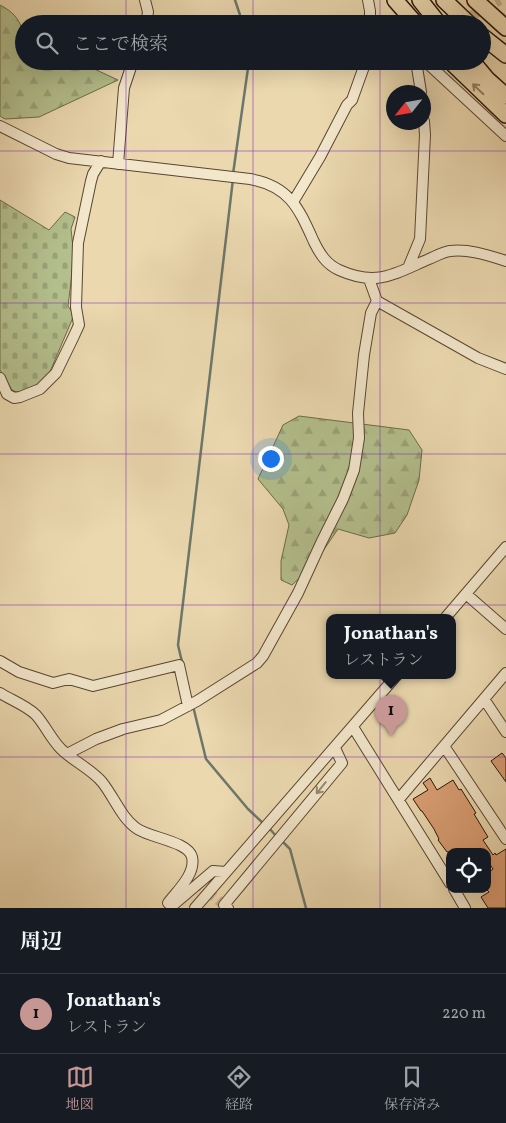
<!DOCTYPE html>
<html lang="ja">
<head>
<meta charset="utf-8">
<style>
	body { margin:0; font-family:Vollkorn,"Noto Serif JP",serif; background:#20242c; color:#f1f3f6 }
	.controls { position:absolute; right:15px; bottom:15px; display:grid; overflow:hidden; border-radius:10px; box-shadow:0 5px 20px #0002 }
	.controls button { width:45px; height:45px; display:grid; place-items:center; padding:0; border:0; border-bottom:1px solid #363941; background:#171b24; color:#f1f3f6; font:25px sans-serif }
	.compass { position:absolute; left:386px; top:85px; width:45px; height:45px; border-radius:50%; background:#171b24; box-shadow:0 5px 20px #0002; rotate:239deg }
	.you { position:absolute; left:270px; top:458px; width:18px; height:18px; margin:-12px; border:4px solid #fff; border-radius:50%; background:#1a73e8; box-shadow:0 0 0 8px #1a73e833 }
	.badge { display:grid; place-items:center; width:32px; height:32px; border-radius:50%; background:#c59692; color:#111; font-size:16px; font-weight:700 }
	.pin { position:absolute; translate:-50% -41px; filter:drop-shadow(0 1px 2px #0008) }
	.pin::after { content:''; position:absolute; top:26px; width:18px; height:15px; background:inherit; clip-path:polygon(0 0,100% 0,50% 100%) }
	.popup { position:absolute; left:326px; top:614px; width:130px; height:65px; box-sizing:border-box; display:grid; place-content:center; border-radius:10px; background:#171b24; filter:drop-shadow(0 1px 4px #0005); font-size:16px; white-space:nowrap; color:#9ea1a6 }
	.popup b { font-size:19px; color:#f1f3f6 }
	.popup::after { content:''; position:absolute; left:50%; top:100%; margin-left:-10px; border:10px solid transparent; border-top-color:#171b24 }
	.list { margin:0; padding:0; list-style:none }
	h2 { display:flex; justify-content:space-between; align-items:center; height:65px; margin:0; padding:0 20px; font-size:21px }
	h2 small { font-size:16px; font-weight:400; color:#9ea1a6 }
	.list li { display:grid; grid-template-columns:32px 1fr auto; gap:15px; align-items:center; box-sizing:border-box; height:80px; padding:0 20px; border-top:1px solid #363941 }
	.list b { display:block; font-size:19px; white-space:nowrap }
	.list p { margin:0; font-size:16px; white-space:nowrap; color:#9ea1a6 }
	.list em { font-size:16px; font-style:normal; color:#9ea1a6 }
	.icon { flex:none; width:28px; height:28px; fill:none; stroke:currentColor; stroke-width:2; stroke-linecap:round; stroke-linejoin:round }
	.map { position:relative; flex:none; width:506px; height:908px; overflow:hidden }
	.search { position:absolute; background:#171b24; box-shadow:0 5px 20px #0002; left:15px; right:15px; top:15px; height:55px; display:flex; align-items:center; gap:12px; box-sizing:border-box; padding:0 18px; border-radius:28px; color:#9ea1a6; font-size:19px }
	.sheet { height:145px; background:#171b24 }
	nav { display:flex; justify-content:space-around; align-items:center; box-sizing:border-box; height:70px; border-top:1px solid #363941; background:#171b24; font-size:14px; color:#9ea1a6 }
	nav a { display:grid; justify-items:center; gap:2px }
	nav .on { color:#c59692 }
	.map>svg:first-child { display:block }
	.forest { fill:url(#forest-firs); stroke:#6e6a4a }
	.cemetery { fill:url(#cemetery-stones); stroke:#6e6a4a }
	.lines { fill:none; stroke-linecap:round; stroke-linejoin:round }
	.stream { stroke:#6c776b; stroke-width:2.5 }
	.building { fill:#da9f74; stroke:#291507 }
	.minor-tunnel { stroke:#c4b18d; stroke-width:10; stroke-dasharray:10 5; stroke-linecap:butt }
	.minor-casing { stroke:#5a4631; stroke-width:12 }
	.highway-casing { stroke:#291507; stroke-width:18 }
	.minor { stroke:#f2e6cb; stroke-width:10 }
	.highway { stroke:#ebd8af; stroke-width:15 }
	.oneway { stroke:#948063 }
	.oneway2 { stroke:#988873 }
	.grid { fill:none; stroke:#7b2cbf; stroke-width:1; stroke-opacity:0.55 }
</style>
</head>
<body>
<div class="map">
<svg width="506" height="908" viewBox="0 0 506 908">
	<defs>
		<pattern id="forest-firs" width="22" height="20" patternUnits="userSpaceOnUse" patternTransform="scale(1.25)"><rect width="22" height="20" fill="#b3bf8d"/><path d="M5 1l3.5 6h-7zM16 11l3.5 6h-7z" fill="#9aa378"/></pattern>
		<pattern id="cemetery-stones" width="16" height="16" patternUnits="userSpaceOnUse" patternTransform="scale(1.25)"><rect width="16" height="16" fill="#b3bf8d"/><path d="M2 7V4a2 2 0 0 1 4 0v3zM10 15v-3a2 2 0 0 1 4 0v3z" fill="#9aa378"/></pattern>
	</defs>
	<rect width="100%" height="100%" fill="#ebd8af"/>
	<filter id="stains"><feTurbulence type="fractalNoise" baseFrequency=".004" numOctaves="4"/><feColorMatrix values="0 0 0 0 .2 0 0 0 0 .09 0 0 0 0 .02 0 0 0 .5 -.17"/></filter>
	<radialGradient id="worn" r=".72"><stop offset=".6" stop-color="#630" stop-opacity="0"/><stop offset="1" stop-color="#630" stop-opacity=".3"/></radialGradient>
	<path class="forest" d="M0 5C26 18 24 36 24 61H85L90 67 118 80 39 117 5 119 0 116Z
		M299 416 409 430 422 450 419 480 407 515 395 533 369 538 338 529 314 564 292 585 281 580V561L289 525 283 509 258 479 283 425Z"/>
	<path class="cemetery" d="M0 200 49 230 65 212 75 217 71 229 74 257 68 306 74 315 49 374 35 388 19 393 12 390 0 370Z"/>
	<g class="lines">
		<path class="stream" d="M235 0 243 24
			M233 174 249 61
			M182 662 178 645 233 179
			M193 706 206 759 248 809 265 825
			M269 828 277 837
			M281 840 290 849 306 908"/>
	</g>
	<path class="building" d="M502 753 506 758V782L491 761Z
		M430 778 437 790 453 780 459 790 461 789 476 813 474 814 488 837 483 840 493 855 495 853 496 855 506 849V908H488L481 897 489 892 487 890V874L493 869 487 860V852H447L438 840 439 839 434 829 422 811H421L413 799 428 790 423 783Z"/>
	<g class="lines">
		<path class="minor-tunnel" d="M456 24 500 0
			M195 881 224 905"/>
		<g class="minor-casing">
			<path id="minor" d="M145 0 148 12 146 24
				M368 0 370 11V24
				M416 61 421 92
				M425 61 506 136
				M0 126 56 154 69 158 250 179C290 186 299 209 314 242 320 254 326 264 339 270 377 287 394 274 429 259 436 256 443 252 450 251 470 249 487 255 506 261
				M118 164 124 88 133 61
				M293 202 320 157 347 105 352 100 366 61
				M408 268 420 239 425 135 424 121
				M369 279 377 301 478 358 506 369
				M0 378 7 394 14 398 20 397 40 389 56 373 73 338 79 325 76 307 78 243 91 181 93 174 101 161
				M466 594 506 629
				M446 617 506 547
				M0 661 19 672 53 683 69 679 93 686 179 665 188 706
				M0 693C11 700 27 706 36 715 45 725 51 739 61 749 73 761 91 769 102 782 114 797 121 817 136 828 149 838 188 841 192 857 196 874 177 891 168 903L172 906 213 871 226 872
				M484 699 506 732
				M353 727 450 883
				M444 746 506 839
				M67 754 96 739 123 729 161 720 197 701 257 663 263 656 298 593 321 543 343 499 354 470 359 438 358 413 364 355 371 313 377 301
				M399 799 506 673
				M454 889 465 908
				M195 908 397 675
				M228 908 224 905 342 763 335 748"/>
		</g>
		<g class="highway-casing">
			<path id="highway" d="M395 0 416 24
				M420 0 439 24
				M444 0 469 24
				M475 0 506 28
				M482 36 506 55
				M450 61 506 115
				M472 61 487 79 506 96"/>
		</g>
		<use href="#minor" class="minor"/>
		<use href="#highway" class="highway"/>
	</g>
	<defs><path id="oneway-shaft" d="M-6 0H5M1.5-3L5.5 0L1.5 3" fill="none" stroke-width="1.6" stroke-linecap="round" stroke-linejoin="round" transform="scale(1.25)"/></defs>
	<use class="oneway" href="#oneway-shaft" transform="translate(478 89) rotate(-136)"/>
	<use class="oneway2" href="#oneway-shaft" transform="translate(321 788) rotate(129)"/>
	<path class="grid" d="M126 0V24M253 0V24M380 0V24M126 61V908M253 61V908M380 61V908M0 151H506M0 303H506M0 454H506M0 605H506M0 757H506"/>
	<rect width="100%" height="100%" filter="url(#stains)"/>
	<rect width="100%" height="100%" fill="url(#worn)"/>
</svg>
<div class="controls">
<button><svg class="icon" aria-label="locate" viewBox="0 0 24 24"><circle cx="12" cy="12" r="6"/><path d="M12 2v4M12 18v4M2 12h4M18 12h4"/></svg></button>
</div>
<svg class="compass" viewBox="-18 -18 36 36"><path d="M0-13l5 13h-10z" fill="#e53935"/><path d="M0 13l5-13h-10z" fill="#9ea1a6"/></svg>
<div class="you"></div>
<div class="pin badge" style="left:391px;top:736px">1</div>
<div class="popup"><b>Jonathan's</b>レストラン</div>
<div class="search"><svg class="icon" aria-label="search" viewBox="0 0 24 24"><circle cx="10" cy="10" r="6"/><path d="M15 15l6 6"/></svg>ここで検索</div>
</div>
<section class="sheet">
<h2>周辺<small></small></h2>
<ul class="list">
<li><span class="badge">1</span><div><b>Jonathan's</b><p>レストラン</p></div><em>220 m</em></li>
</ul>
</section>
<nav>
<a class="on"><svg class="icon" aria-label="map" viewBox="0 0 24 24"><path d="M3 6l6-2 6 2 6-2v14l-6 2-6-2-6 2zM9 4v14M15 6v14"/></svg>地図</a>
<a><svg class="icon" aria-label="directions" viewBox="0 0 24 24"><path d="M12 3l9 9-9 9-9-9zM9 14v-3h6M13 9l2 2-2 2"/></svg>経路</a>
<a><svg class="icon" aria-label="saved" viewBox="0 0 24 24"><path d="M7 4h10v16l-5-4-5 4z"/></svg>保存済み</a>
</nav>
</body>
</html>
